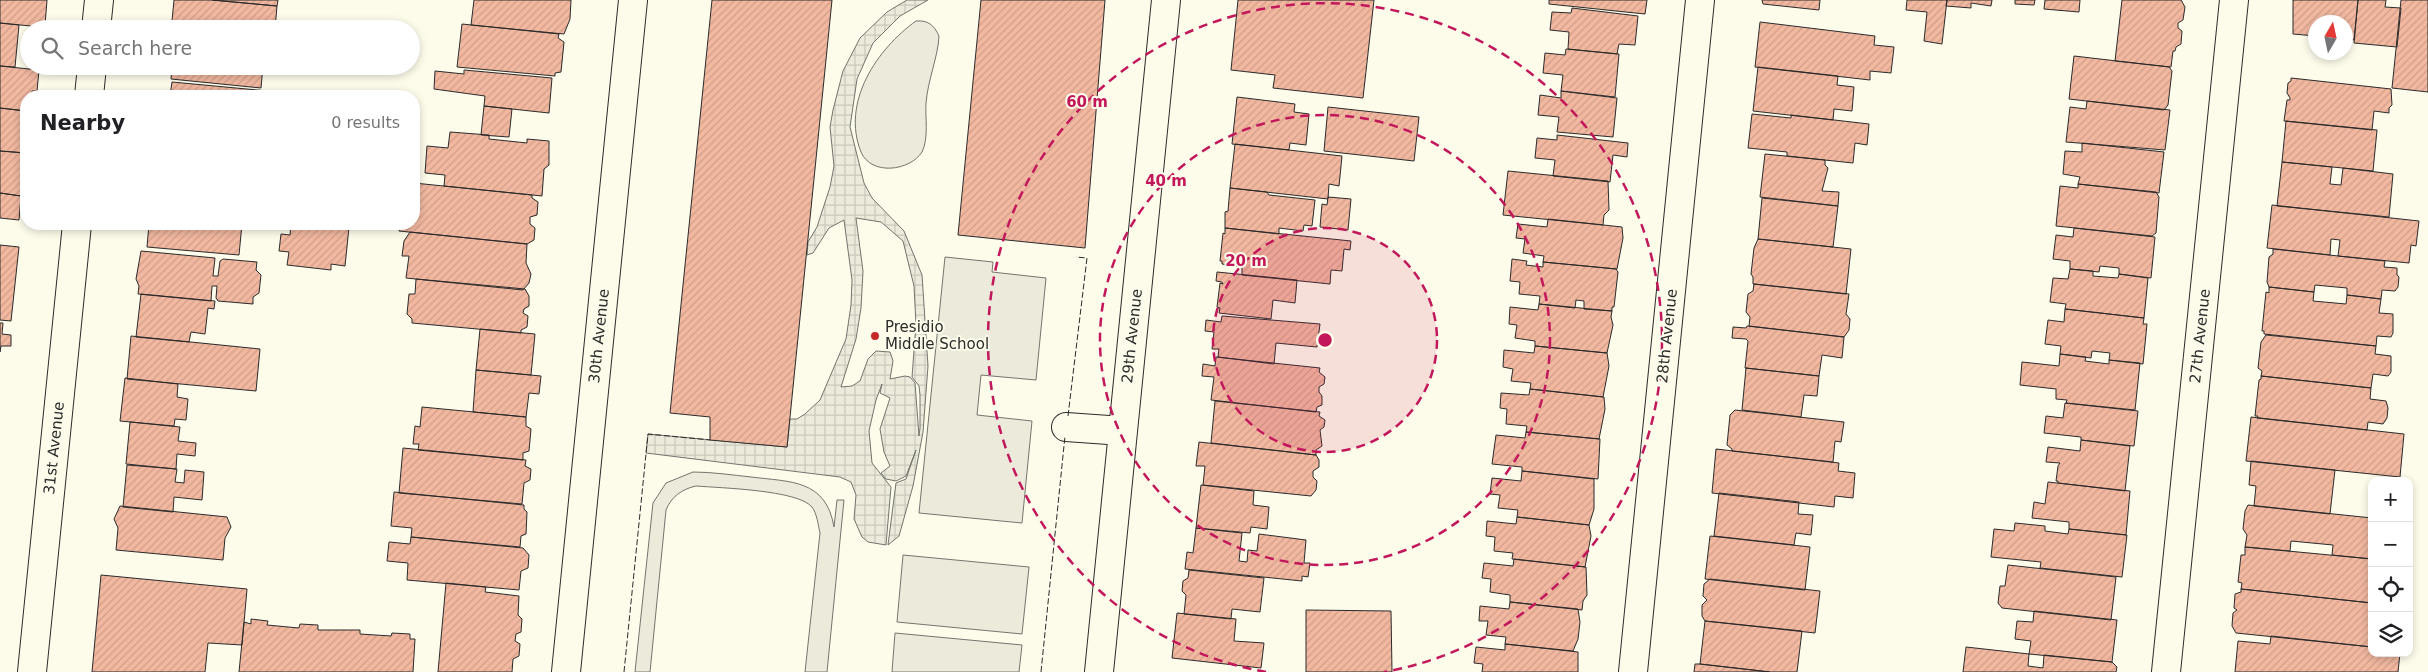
<!DOCTYPE html>
<html lang="en">
<head>
<meta charset="utf-8">
<style>
	body { margin:0; font-family:"DejaVu Sans",sans-serif; background:#f6f6f6; color:#202124 }
	.controls { position:absolute; right:15px; bottom:15px; display:grid; overflow:hidden; border-radius:10px; box-shadow:0 2px 8px #0003 }
	.controls button { width:45px; height:45px; display:grid; place-items:center; padding:0; border:0; border-bottom:1px solid #e0e0e0; background:#fff; color:#202124; font:25px sans-serif }
	.compass { position:absolute; left:2308px; top:15px; width:45px; height:45px; border-radius:50%; background:#fff; box-shadow:0 2px 8px #0003; rotate:9deg }
	.list { margin:0; padding:0; list-style:none }
	h2 { display:flex; justify-content:space-between; align-items:center; height:65px; margin:0; padding:0 20px; font-size:21px }
	h2 small { font-size:16px; font-weight:400; color:#757577 }
	.icon { flex:none; width:28px; height:28px; fill:none; stroke:currentColor; stroke-width:2; stroke-linecap:round; stroke-linejoin:round }
	.map { position:relative; flex:none; width:2428px; height:672px; overflow:hidden }
	.search { position:absolute; background:#fff; box-shadow:0 2px 8px #0003; left:20px; top:20px; width:400px; height:55px; display:flex; align-items:center; gap:12px; box-sizing:border-box; padding:0 18px; border-radius:28px; color:#757577; font-size:19px }
	.panel { position:absolute; background:#fff; box-shadow:0 2px 8px #0003; left:20px; top:90px; width:400px; height:140px; border-radius:20px }
	.map>svg:first-child { display:block }
	.grass { fill:#ecebdb; stroke:#74746e }
	.plaza { fill:url(#plaza-grid); stroke:#74746e; fill-rule:evenodd }
	.building { fill:url(#building-hatch); stroke:#2b2b2b }
	.lines { fill:none; stroke-linecap:round; stroke-linejoin:round }
	.minor-casing { stroke:#2b2b2b; stroke-width:30 }
	.minor { stroke:#fdfbea; stroke-width:28 }
	.fence { stroke:#2b2b2b; stroke-width:1; stroke-dasharray:6 2.5; stroke-linecap:butt }
	.ring { fill:none; stroke:#c2185b; stroke-width:2.5; stroke-dasharray:9 6 }
	.poi-dot { fill:#c62828; stroke:#fdfbea; stroke-width:2 }
	.labels { text-anchor:middle; stroke-width:4; stroke-linejoin:round; paint-order:stroke }
	.poi-label { font-size:15px; fill:#2b2b2b; stroke:#fdfbea; text-anchor:start }
	.street-label { font-size:15px; fill:#2b2b2b; stroke:#fdfbea }
	.centre { fill:#c2185b; stroke:#fdfbea; stroke-width:2.5 }
	.ring-label { font-size:15px; text-anchor:middle; font-weight:bold; fill:#c2185b; stroke:#fdfbea; stroke-width:4; stroke-linejoin:round; paint-order:stroke }
</style>
</head>
<body>
<div class="map">
<svg width="2428" height="672" viewBox="0 0 2428 672">
	<defs>
		<pattern id="plaza-grid" width="8" height="8" patternUnits="userSpaceOnUse" patternTransform="scale(1.25)"><rect width="8" height="8" fill="#eceadb"/><path d="M0 4h8M4 0v8" fill="none" stroke="#cbc9bc"/></pattern>
		<pattern id="building-hatch" width="6" height="6" patternUnits="userSpaceOnUse" patternTransform="scale(1.25)"><rect width="6" height="6" fill="#f2b8a0"/><path d="M-1 1l2-2M0 6l6-6M5 7l2-2" fill="none" stroke="#d09e8a"/></pattern>
	</defs>
	<rect width="100%" height="100%" fill="#fdfbea"/>
	<path class="grass" d="M916 21C928 20 934 25 939 36 938 57 928 79 926 103 925 117 929 138 922 152 910 171 871 176 861 152 841 102 877 49 916 21Z
		M945 257 993 262 992 272 1046 278 1036 380 981 375 977 415 1032 421 1022 523 919 513Z
		M693 472C712 472 732 475 751 477 790 482 826 479 834 527L837 500H844L827 672H805L820 533C818 524 817 514 812 507 798 490 721 488 696 486 682 489 671 497 666 510L650 672H635L653 503 666 483Z
		M903 555 1029 567 1022 634 897 622Z
		M895 633 1022 645 1019 672H892Z"/>
	<path class="plaza" d="M907 0H928L900 16 873 43 857 79 850 127 864 183 872 198 904 231 922 275 928 366 923 432 913 486 899 536 888 545 896 483 906 479 916 450 906 476 896 481 886 479 881 473 890 466 884 452 880 429 890 398 880 393 882 384 876 400 869 431 872 463 891 487 886 545 868 542 862 537 854 519 856 495 851 482 840 477 646 453 648 434 787 447 790 419H797L805 414 820 400 846 339 851 305 852 280 844 220 829 228 813 253 807 255 808 242 817 227 830 187 834 166 830 127 833 110 843 71 860 38 887 12ZM856 218 881 222 903 241 914 286 916 324 912 377 919 386 920 395V428L919 436 915 383 910 377 905 376 890 379 893 361 890 352 876 351 868 359 860 381 852 386 841 387 856 339 861 308 863 271Z"/>
	<path class="building" d="M0 0H47L45 25 42 24 41 27 0 23Z
		M174 0H212L277 6 275 29H177L178 21H172Z
		M212 0H278L277 6Z
		M474 0H571L570 19 564 34 471 25Z
		M712 0H832L787 447 710 440V417L670 413Z
		M981 0H1105L1085 248 958 235Z
		M1238 0H1374L1363 98 1273 88 1275 75 1231 70Z
		M1549 0H1647L1645 14 1549 4Z
		M1762 0H1820L1819 10 1763 4Z
		M1907 0H1947L1942 44 1924 41 1927 12 1906 10Z
		M1947 0H1992L1991 6 1971 3V8L1946 6Z
		M2015 0H2035L2034 5 2015 4Z
		M2045 0H2080L2079 12 2044 9Z
		M2122 0H2181L2185 7 2183 20 2178 23V28L2182 31 2181 44 2176 47 2175 51H2173L2171 67 2115 61Z
		M2293 0H2358L2354 40 2346 39V22H2316V36L2293 34Z
		M2358 0H2386L2385 7 2401 8 2397 47 2354 43Z
		M2401 0H2428V92L2392 88Z
		M1572 8 1638 16 1635 45 1619 44 1617 54 1568 49 1569 32 1550 30 1552 12 1571 13Z
		M1760 22 1875 36 1874 45 1894 47 1891 73 1870 71V80L1755 67Z
		M0 23 19 25 15 67 0 66Z
		M462 24 559 34 558 38 564 42 561 72 555 73V76L457 67Z
		M1566 49 1619 54 1615 97 1561 91 1563 75 1543 73 1545 53 1565 55Z
		M2074 56 2169 67 2172 71 2168 105 2164 110 2069 99Z
		M0 66 39 70 37 91H32V96H26V111L0 108Z
		M172 66H263L261 88 171 79Z
		M1758 67 1838 76 1837 85 1854 87 1852 111 1834 109 1833 120 1753 111Z
		M464 70 552 78 549 113 484 106 485 96 434 89 435 71 464 74Z
		M2291 78 2391 89 2392 105 2389 108V113L2374 111 2372 130 2284 121 2287 100H2290V98L2287 93 2288 83 2291 81Z
		M172 82 300 94V96H170Z
		M1561 91 1617 98 1613 137 1557 132 1559 117 1538 115 1540 95 1561 98Z
		M1237 97 1295 104 1294 112 1309 114 1306 145 1290 143 1289 150 1232 144Z
		M2087 101 2170 110 2165 150 2066 142 2070 107 2086 109Z
		M484 106 512 109 509 137 481 135Z
		M1328 107 1419 117 1414 161 1324 151Z
		M0 108 26 111V153L0 151Z
		M1752 114 1791 118V115L1869 124 1867 145 1855 143 1853 163 1787 156V152L1748 148Z
		M2286 121 2377 130 2373 171 2282 162Z
		M450 132 489 135V139L527 143V139L549 141V165L544 169 542 196 444 186 445 175 425 173 427 146 448 148Z
		M1557 135 1628 143 1627 157 1613 155 1610 182 1553 176 1555 160 1535 158 1537 138 1557 140Z
		M2082 143 2164 152 2159 193 2078 184 2080 177 2063 174 2065 151 2082 152Z
		M1235 144 1342 156 1339 186 1329 184 1328 199 1230 188Z
		M0 151 26 153 21 196 0 193Z
		M1765 154 1825 160V165L1828 168 1822 191 1839 192 1838 206 1760 197Z
		M2282 162 2332 167 2330 184 2341 185 2343 168 2393 174 2389 217 2277 206Z
		M1508 171 1608 181 1609 210 1604 215 1603 225 1503 215Z
		M414 183 532 195V198L538 202 537 215 530 217V224L535 228 534 240 527 244 399 231 400 224H414Z
		M2078 184 2156 192 2159 197 2156 233 2152 236 2056 226 2060 186 2078 188Z
		M1230 188 1267 192 1269 195 1315 200 1312 226 1304 225 1303 231 1279 228V234L1225 228V212L1228 211Z
		M0 193 21 196 19 220 0 218Z
		M1328 197 1351 199 1348 230 1320 227 1322 204 1327 205Z
		M1762 198 1838 206 1833 247 1758 239Z
		M2272 205 2419 221 2416 246 2411 245 2409 263 2338 256 2340 240 2331 239 2330 255 2267 248Z
		M1548 219 1622 227 1623 238 1617 269 1543 262 1544 256 1523 253 1525 239 1516 238 1518 224 1547 227Z
		M149 224H242L239 255 147 247Z
		M291 224 349 227 345 266 331 264V270L287 265 289 252 279 251 281 234 290 235Z
		M1225 228 1351 241 1350 250 1344 249 1342 271 1331 270 1330 284 1242 275V267L1222 264V261H1220L1223 233 1225 234Z
		M2074 228 2155 237 2151 278 2119 274V268L2100 266 2099 272 2070 269V261L2053 259 2056 235 2073 237Z
		M410 232 527 244 526 263 531 274 529 283 523 290 406 278 409 256H402L404 241Z
		M1758 239 1851 249 1846 294 1753 284V277L1751 274 1754 248Z
		M0 245 19 247 11 321 0 320Z
		M2273 249 2385 261 2384 267 2397 268V275L2399 277 2398 287 2395 291 2382 290 2381 299 2347 295V288L2315 285 2314 292 2269 287 2267 282 2269 257 2273 254Z
		M141 251 215 258 213 276H218L220 261 223 259 257 262 256 270 261 275 259 293 253 297V304L218 301 216 298 217 286H212L211 301 138 294 139 286 136 279Z
		M1512 259 1527 261 1526 265 1543 267V262L1616 269 1618 272 1614 307H1612V311L1584 309V301L1576 300 1575 308 1539 304 1540 296 1519 294 1520 282 1510 281Z
		M2070 269 2093 271V276L2118 278 2119 274 2148 278 2144 318 2065 309 2066 304 2050 302 2053 278 2068 279Z
		M1217 272 1297 280 1295 303 1273 300 1271 319 1219 313 1220 308 1217 307 1220 283 1223 284 1222 282 1216 281Z
		M416 279 525 289 529 296V306L524 309 523 313 528 316 527 327 521 330V333L412 323V319L407 314 409 294H415Z
		M1754 284 1849 294 1846 314 1850 319 1849 330 1844 337 1749 326 1750 317 1746 312 1748 294 1753 291Z
		M2269 287 2314 292 2313 301 2346 304 2347 295 2381 299 2379 313 2393 314V333L2391 337 2377 336 2376 346 2264 334V331H2262L2266 292 2269 293Z
		M141 294 215 301 214 309 208 308 205 334 191 332 189 342 136 337Z
		M1539 304 1612 311 1611 317 1613 325 1607 353 1535 346V341L1515 338 1517 325 1509 324 1510 307 1538 310Z
		M2065 309 2144 318 2143 324H2147L2143 364 2109 360 2110 353 2092 351 2091 358 2060 354 2061 346 2045 344 2048 320 2064 322Z
		M1222 316 1320 324 1317 347 1276 343 1274 364 1218 357 1219 349H1212L1214 332 1205 331 1206 320 1221 322Z
		M0 323H3L2 334 11 335V346H1L0 352Z
		M1747 326 1844 337 1842 358 1822 355 1819 376 1745 368 1748 341 1746 339 1732 338 1733 327 1746 328Z
		M480 329 535 334 531 375 476 370Z
		M2266 335 2376 346 2375 354 2391 356V372L2388 376 2373 374 2371 388 2261 376 2262 371 2258 368 2261 342Z
		M131 336 260 349 256 391 127 379Z
		M1535 346 1607 353 1609 366 1603 397 1530 389 1531 383 1511 381 1513 369 1503 367 1504 350 1534 353Z
		M2060 354 2086 357 2085 361 2109 364V360L2140 363 2135 410 2066 403 2067 400 2056 399V389L2020 385 2022 362 2059 366Z
		M1216 357 1320 368 1319 372 1325 377 1324 384 1319 387V392L1322 396V405L1317 407 1316 412 1211 400 1214 377 1202 376 1203 364 1215 366Z
		M1746 368 1819 376 1817 396 1804 395 1801 417 1742 410Z
		M476 370 541 376 539 394 529 393 526 417 473 412Z
		M2261 376 2371 388 2370 399 2386 401 2388 408 2387 418 2383 424 2368 422 2367 430 2257 418 2258 416H2255L2259 380 2261 379Z
		M125 378 178 384 177 397 188 399 186 420 175 419 174 426 120 421Z
		M1530 389 1604 397 1605 409 1599 439 1526 432 1527 426 1506 424 1507 409 1500 408 1501 393 1529 395Z
		M1215 401 1320 412 1319 416 1325 420 1324 427 1320 430 1322 446 1316 450V455L1211 443Z
		M2065 403 2138 411 2134 446 2081 440V437L2044 433 2046 416 2063 418Z
		M422 407 526 417V426L531 429 529 451 523 453V460L418 450 419 444H413L415 426 420 427Z
		M1735 410 1844 422 1841 442 1835 441 1833 462 1732 451V449L1727 445 1730 415Z
		M2251 417 2404 434 2400 477 2246 461Z
		M130 422 180 427 178 441 196 443 195 456 177 454 176 469 126 464Z
		M1526 432 1600 439 1598 479 1522 471V467L1492 464 1496 435 1525 438Z
		M2081 440 2130 446 2125 491 2058 483V481H2056L2058 466 2060 463 2046 462 2048 447 2080 451Z
		M1199 442 1316 455 1319 460V467L1313 471V477L1317 481 1316 490 1311 496 1203 485 1205 466H1196Z
		M403 448 526 460 525 466 531 469 530 480 524 483 522 504 399 493Z
		M1716 449 1839 463 1838 471 1855 473 1853 498 1835 496 1834 507 1712 493Z
		M2251 461 2335 470 2330 514 2254 506 2256 486 2249 485Z
		M127 465 177 469 175 482 184 483 185 470 204 472 202 500 174 497 173 512 123 507Z
		M1522 471 1594 479V509L1589 525 1517 517 1518 510 1498 508 1500 495 1490 494 1492 478 1521 481Z
		M2048 482 2130 491 2126 535 2069 529V522L2032 518 2034 502 2045 504Z
		M1201 485 1254 491 1253 505 1269 507 1267 529 1251 527 1250 533 1196 528Z
		M394 492 524 505V509L527 512 526 534 521 536 520 547 411 537 412 528 391 526Z
		M1719 493 1799 502 1798 514 1813 515 1811 535 1796 533 1794 545 1714 536Z
		M2248 505 2372 518V559L2332 555 2333 545 2291 541 2290 551 2245 547 2247 535 2243 529 2245 511Z
		M120 506 227 517 231 527 225 538 223 560 116 550 118 528 114 519Z
		M1517 517 1589 525 1591 536 1585 567 1512 559 1513 553 1494 551 1495 537 1486 536 1487 521 1516 524Z
		M2015 523 2045 526V531L2068 534 2069 529 2127 535 2122 577 2040 568 2041 562 1991 557 1994 529 2014 531Z
		M1196 528 1242 533 1239 561 1247 562 1248 550 1257 551 1259 534 1306 540 1304 563H1310L1308 577 1302 576V581L1185 569 1187 552 1193 553Z
		M1710 536 1810 547 1805 590 1705 579Z
		M411 537 523 548 529 555 528 568 521 571 519 590 407 580 408 563 387 561 389 542 410 544Z
		M2245 547 2372 559V603L2241 589 2242 583 2238 582 2241 555H2245Z
		M1514 559 1586 567 1587 595 1583 601 1582 610 1510 602V595L1490 592 1491 579 1482 578 1484 563 1513 566Z
		M2008 565 2116 577 2111 620 2002 608 1998 603 2000 586H2005Z
		M1189 570 1264 578 1260 612 1232 609 1231 619 1184 614 1186 595 1182 591 1183 581 1188 578Z
		M101 575 247 589 242 645 208 643 205 672H92Z
		M1710 579 1820 591 1815 633 1705 621 1702 616V605L1707 600 1703 596 1704 584Z
		M446 583 486 587 485 592 519 596 518 615 522 619 521 632 516 634 515 641 520 644 519 656 513 659 512 672H438Z
		M2241 589 2372 603V647L2236 633 2232 626 2233 613 2237 610 2234 608 2235 594 2241 592Z
		M1510 602 1578 609 1580 622 1578 639 1573 651 1505 644 1506 637 1486 635 1488 621H1479L1480 606 1509 609Z
		M1306 610 1391 611 1392 672H1306Z
		M2034 611 2117 620 2112 662 2029 654 2031 641 2015 639 2017 621 2033 622Z
		M1177 613 1236 619 1234 641 1264 643 1261 668 1172 658Z
		M251 619 268 621 267 625 299 628 300 624 318 625V630H360V634L391 636 392 633 410 634V639H415L413 672H239L244 622 251 624Z
		M1705 621 1802 631 1797 672H1770L1700 664Z
		M2271 636 2372 647V653H2400L2398 672H2235L2238 641 2270 644Z
		M1505 644 1578 652V672H1482L1483 664 1474 663 1476 647 1505 650Z
		M1966 647 2029 654 2028 666 2043 668 2044 655 2112 662 2117 667 2116 672H1963Z
		M1695 664H1700L1770 672H1694Z"/>
	<g class="lines">
		<g class="minor-casing">
			<path id="minor" d="M96 29 99 0
				M89 96 92 66
				M1066 427 1123 431
				M32 672 77 224
				M566 672 633 0
				M1099 672 1166 0
				M1633 672 1700 0
				M2166 672 2234 0"/>
		</g>
		<use href="#minor" class="minor"/>
		<path class="fence" d="M1068 416 1087 258 1076 257
			M624 672 648 434 710 440
			M1041 672 1065 436"/>
	</g>
	<circle cx="1325" cy="340" r="112" fill="#c2185b" fill-opacity=".12"/>
	<g class="ring">
		<circle cx="1325" cy="340" r="112"/>
		<circle cx="1325" cy="340" r="225"/>
		<path d="M1266 672A337 337 0 1 1 1384 672"/>
	</g>
	<circle class="poi-dot" cx="875" cy="336" r="5"/>
	<g class="labels">
		<g class="poi-label">
			<text x="885" y="332">Presidio<tspan x="885" dy="17">Middle School</tspan></text>
		</g>
		<g class="street-label">
			<text transform="translate(599 336) rotate(-84)" y="5">30th Avenue</text>
			<text transform="translate(1132 336) rotate(-84)" y="5">29th Avenue</text>
			<text transform="translate(1667 336) rotate(-84)" y="5">28th Avenue</text>
			<text transform="translate(2200 336) rotate(-84)" y="5">27th Avenue</text>
			<text transform="translate(54 448) rotate(-84)" y="5">31st Avenue</text>
		</g>
	</g>
	<circle cx="1325" cy="340" r="8" class="centre"/>
	<g class="ring-label">
		<text x="1087" y="107">60 m</text>
		<text x="1166" y="186">40 m</text>
		<text x="1246" y="266">20 m</text>
	</g>
</svg>
<div class="controls">
<button>+</button>
<button>−</button>
<button><svg class="icon" aria-label="locate" viewBox="0 0 24 24"><circle cx="12" cy="12" r="6"/><path d="M12 2v4M12 18v4M2 12h4M18 12h4"/></svg></button>
<button><svg class="icon" aria-label="layers" viewBox="0 0 24 24"><path d="M12 4l9 5-9 5-9-5zM3 14l9 5 9-5"/></svg></button>
</div>
<svg class="compass" viewBox="-18 -18 36 36"><path d="M0-13l5 13h-10z" fill="#e53935"/><path d="M0 13l5-13h-10z" fill="#757577"/></svg>
<div class="search"><svg class="icon" aria-label="search" viewBox="0 0 24 24"><circle cx="10" cy="10" r="6"/><path d="M15 15l6 6"/></svg>Search here</div>
<section class="panel">
<h2>Nearby<small>0 results</small></h2>
<ul class="list">
</ul>
</section>
</div>
</body>
</html>
